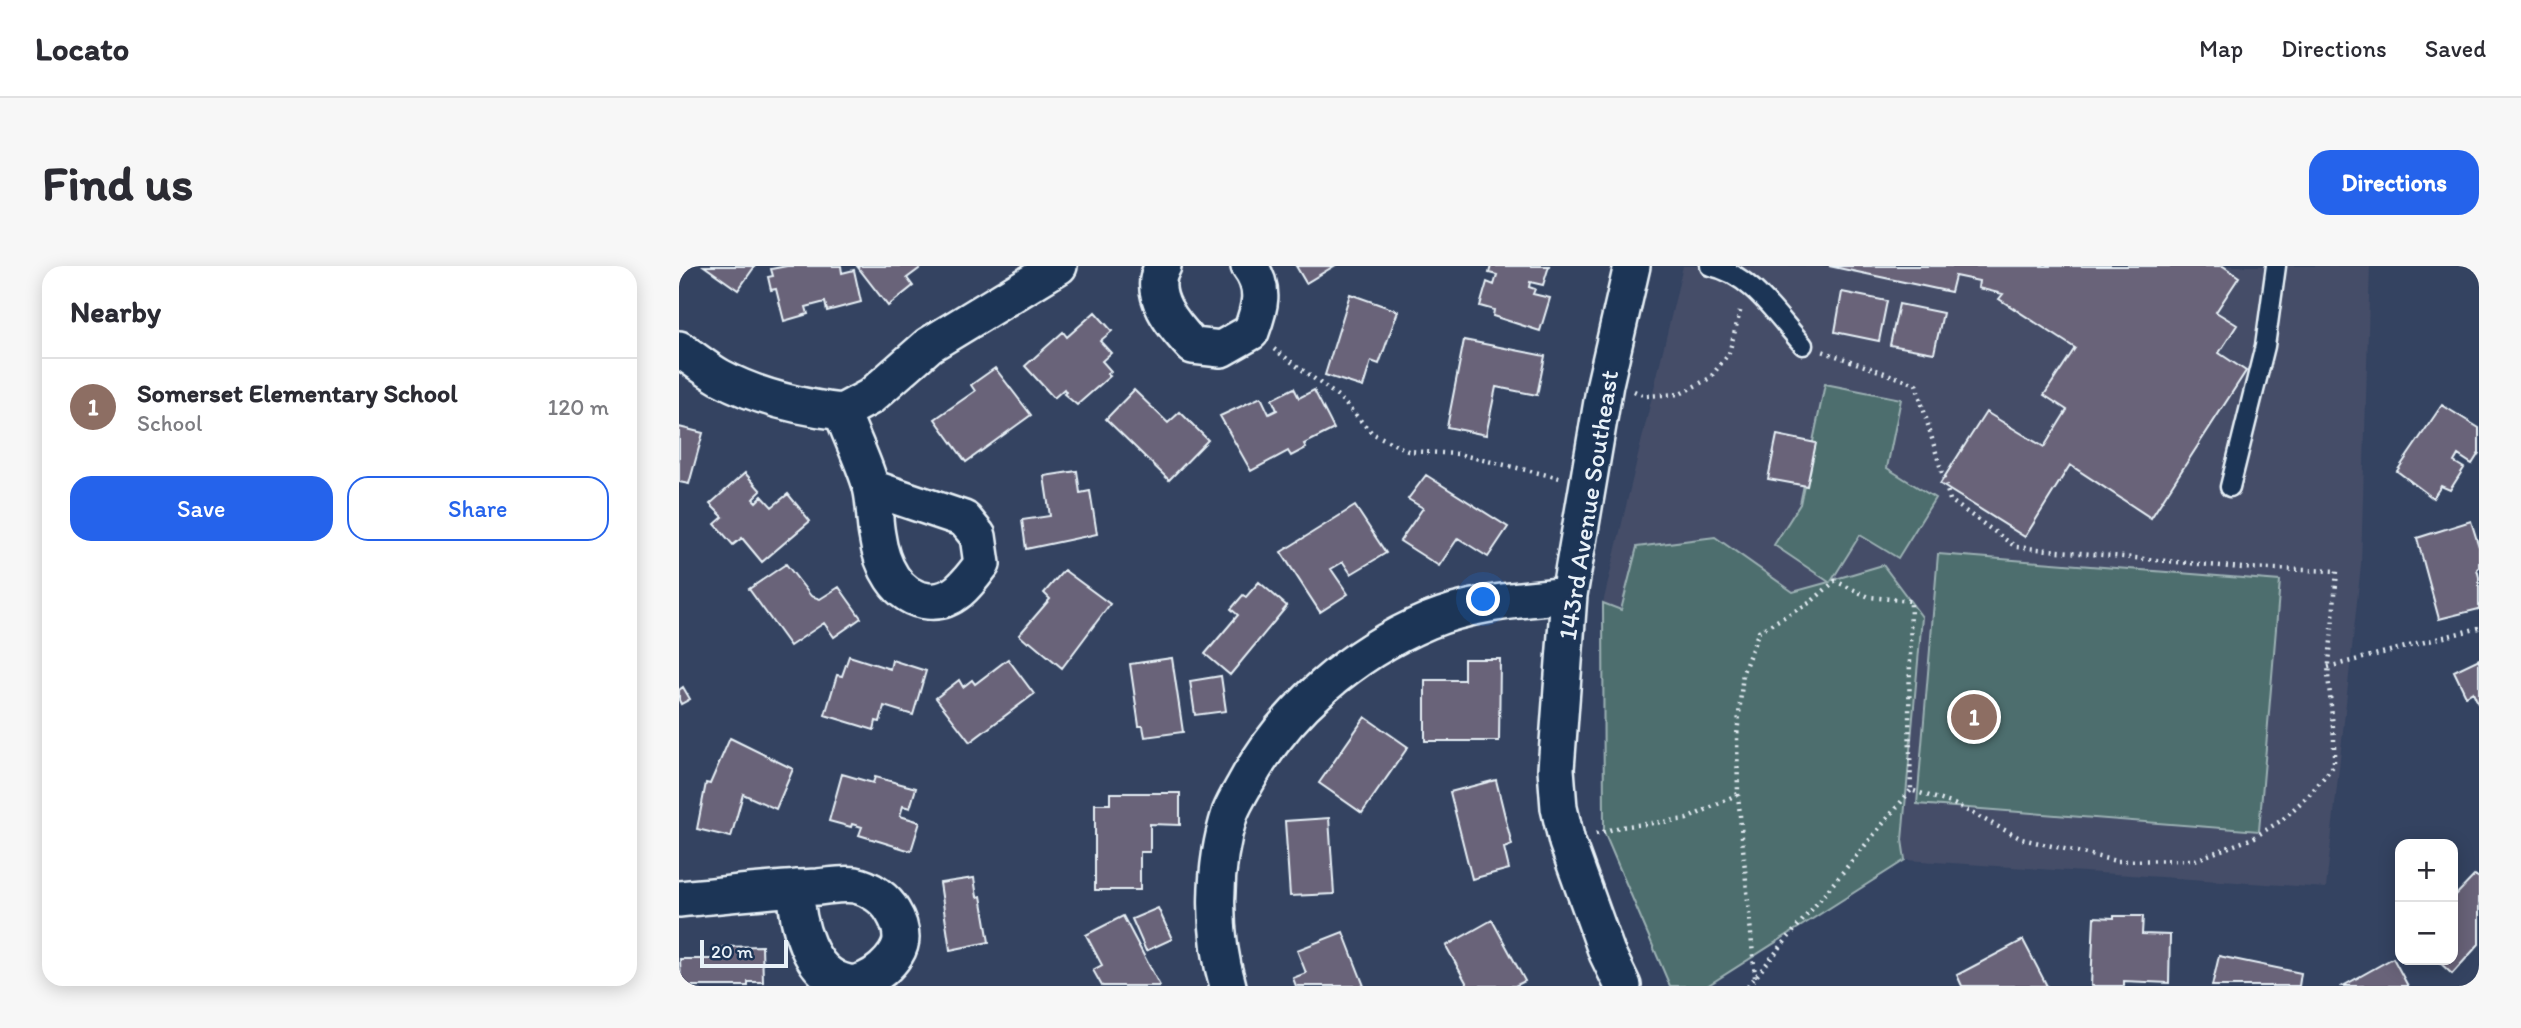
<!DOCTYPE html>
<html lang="en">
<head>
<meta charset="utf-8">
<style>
	body { margin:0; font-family:Itim,sans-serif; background:#f7f7f7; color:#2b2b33 }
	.controls { position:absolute; right:21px; bottom:21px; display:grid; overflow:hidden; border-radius:14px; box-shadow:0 4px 18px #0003 }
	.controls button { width:63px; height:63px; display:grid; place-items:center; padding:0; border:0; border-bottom:2px solid #e1e1e2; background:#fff; color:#2b2b33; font:35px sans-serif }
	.scale { position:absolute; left:21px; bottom:18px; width:88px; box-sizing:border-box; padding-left:7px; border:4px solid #e8f1f8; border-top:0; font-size:19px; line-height:24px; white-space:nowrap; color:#e8f1f8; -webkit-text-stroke:5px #1d3557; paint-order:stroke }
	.you { position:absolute; left:805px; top:334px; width:24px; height:24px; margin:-18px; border:5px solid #fff; border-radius:50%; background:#1a73e8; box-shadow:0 0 0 10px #1a73e833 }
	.badge { display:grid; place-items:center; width:46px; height:46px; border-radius:50%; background:#2563eb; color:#fff; font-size:23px; font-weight:700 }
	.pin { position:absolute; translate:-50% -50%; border:4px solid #fff; box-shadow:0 2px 7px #0006 }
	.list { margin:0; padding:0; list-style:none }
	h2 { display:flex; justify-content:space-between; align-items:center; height:91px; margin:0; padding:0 28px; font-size:30px }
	h2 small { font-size:23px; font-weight:400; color:#7c7c81 }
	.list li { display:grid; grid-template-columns:46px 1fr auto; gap:21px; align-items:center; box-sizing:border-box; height:98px; padding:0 28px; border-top:2px solid #e1e1e2 }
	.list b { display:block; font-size:26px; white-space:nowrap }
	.list p { margin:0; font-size:23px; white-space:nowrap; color:#7c7c81 }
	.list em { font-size:23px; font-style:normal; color:#7c7c81 }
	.actions { display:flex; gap:14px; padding:21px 28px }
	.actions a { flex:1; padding:16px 0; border:2px solid #2563eb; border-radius:21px; text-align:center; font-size:24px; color:#2563eb }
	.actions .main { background:#2563eb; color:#fff }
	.map { position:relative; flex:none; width:1800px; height:720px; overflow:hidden; border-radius:21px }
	header { display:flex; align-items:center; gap:42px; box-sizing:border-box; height:98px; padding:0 35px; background:#fff; border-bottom:2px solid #e1e1e2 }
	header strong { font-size:33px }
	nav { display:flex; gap:38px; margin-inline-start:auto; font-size:24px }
	.intro { display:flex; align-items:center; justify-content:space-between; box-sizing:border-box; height:168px; padding:0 42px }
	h1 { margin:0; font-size:49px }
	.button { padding:18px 32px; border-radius:21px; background:#2563eb; color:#fff; font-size:24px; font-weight:700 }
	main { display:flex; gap:42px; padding:0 42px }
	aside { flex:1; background:#fff; border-radius:21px; box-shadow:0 4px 18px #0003 }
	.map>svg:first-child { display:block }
	.built { fill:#444d68 }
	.green { fill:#4e6e6e; stroke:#9bb0b3; stroke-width:2 }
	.building { fill:#696479; stroke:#e8f1f8; stroke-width:2 }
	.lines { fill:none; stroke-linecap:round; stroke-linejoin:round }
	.service-casing { stroke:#e8f1f8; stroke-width:23 }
	.minor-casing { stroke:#e8f1f8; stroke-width:40 }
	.path { stroke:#e8f1f8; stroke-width:4.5; stroke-dasharray:2 5; stroke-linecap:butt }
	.service { stroke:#1d3557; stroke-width:18 }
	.minor { stroke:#1d3557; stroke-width:35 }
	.labels { text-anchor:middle; stroke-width:6; stroke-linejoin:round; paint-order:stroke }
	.street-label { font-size:26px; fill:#e8f1f8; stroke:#1d3557 }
</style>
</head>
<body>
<header>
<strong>Locato</strong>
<nav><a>Map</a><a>Directions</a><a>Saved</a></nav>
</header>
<div class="intro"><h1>Find us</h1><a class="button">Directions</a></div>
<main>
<aside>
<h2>Nearby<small></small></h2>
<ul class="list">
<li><span class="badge" style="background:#8d6e63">1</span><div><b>Somerset Elementary School</b><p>School</p></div><em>120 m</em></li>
</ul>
<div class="actions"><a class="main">Save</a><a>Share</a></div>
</aside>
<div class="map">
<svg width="1800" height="720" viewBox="0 0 1800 720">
	<rect width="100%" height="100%" fill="#344361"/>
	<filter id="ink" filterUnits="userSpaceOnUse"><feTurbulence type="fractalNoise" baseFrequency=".0143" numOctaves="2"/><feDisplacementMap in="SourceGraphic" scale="14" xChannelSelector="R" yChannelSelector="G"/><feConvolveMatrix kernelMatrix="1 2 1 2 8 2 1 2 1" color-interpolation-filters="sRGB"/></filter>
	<g filter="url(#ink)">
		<path class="built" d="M1004 0H1691L1682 299 1647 622 1226 594 1028 720H991L925 566 924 337Z"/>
		<path class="green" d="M1146 118 1222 133 1208 202 1256 232 1219 292 1181 269 1153 314 1204 299 1243 351 1223 574 1226 594 1028 720H991L925 566 924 337 942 344 958 281 1036 271 1114 326 1150 316 1095 279 1121 238Z
			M1259 288 1601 315 1580 565 1238 538Z"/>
		<path class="building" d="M25 0H76L59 24Z
			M108 0H162L163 7 175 4 182 36 148 45 146 36 127 41 129 48 105 55 97 23 92 24 89 11 94 10 92 3Z
			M178 0H244L228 12 234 20 209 40Z
			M617 0H655L627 17Z
			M812 0H870L864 19 851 16 850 21 856 23 854 28 871 32 861 65 814 50 815 44 801 40 808 16 815 19 818 9 810 7Z
			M1150 0H1544L1560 11 1537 46 1558 59 1540 87 1567 105 1472 252 1391 199 1346 271 1261 218 1307 146 1365 181 1388 144 1365 129 1396 82 1320 33 1324 28 1299 22 1300 15 1276 10 1272 26Z
			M1163 26 1208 35 1200 75 1156 66Z
			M671 28 719 45 700 98 692 95 684 121 646 109Z
			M1220 38 1264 47 1255 87 1211 79Z
			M416 46 433 65 421 75 432 87 423 95 432 105 428 108 431 110 398 139 385 128 387 126 385 123 375 132 346 100 384 66 388 71Z
			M785 74 866 90 858 129 817 121 807 169 768 161Z
			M316 102 352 149 287 196 256 153 296 125 292 119Z
			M615 122 620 132 635 124 655 163 625 178 627 182 612 190 609 185 572 205 541 150 582 131 590 148 598 144 593 133Z
			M455 124 489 157 501 146 529 174 490 214 427 153Z
			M1763 139 1800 162V187L1793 198 1779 189 1775 196 1785 202 1771 224 1762 220 1754 232 1718 205Z
			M0 161 24 167 10 218 0 216Z
			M1098 169 1137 177 1128 220 1089 213Z
			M398 205 401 227 411 225 418 268 347 283 343 254 371 250 365 210Z
			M66 207 82 225 74 233 77 236 83 230 93 241 109 228 131 255 83 296 63 272 54 279 36 258 44 251 31 238Z
			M747 209 829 261 809 291 779 272 760 300 721 275 744 242 729 233Z
			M676 240 707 287 672 308 664 296 652 303 669 328 641 346 602 286Z
			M1792 255 1800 281V301L1798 303 1800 311V343L1760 353 1738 272Z
			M107 298 132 330 141 333 160 321 182 352 155 371 145 357 111 380 70 323Z
			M385 304 431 338 383 402 351 375 349 377 340 369 371 333 365 327Z
			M580 316 608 340 551 409 526 388 559 349 552 343 564 329 567 331Z
			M170 390 211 403 213 394 247 405 234 449 205 440 201 456 197 455 195 464 146 449 158 409 163 410Z
			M493 392 504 466 466 471 464 460H460L451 398Z
			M329 393 355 428 291 476 257 432 280 414 284 421 293 414 296 418Z
			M785 393H821L820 475H746V414H785Z
			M1800 393V439L1794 426 1787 430 1775 405Z
			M542 410 547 445 516 449 511 415Z
			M4 421 11 433 2 438 0 434V424Z
			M686 451 729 481 683 547 640 517Z
			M51 472 114 503 97 543 64 528 52 571 18 563 27 517 31 518Z
			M163 508 194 517 196 511 237 522 231 542 224 540 221 550 241 556 232 585 180 569 183 561 173 558 172 561 150 555Z
			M817 514 833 579 825 582 830 603 793 613 771 526Z
			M431 527H501V559L471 558V586H461V624H416V538H431Z
			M650 552 655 628 611 630 606 555Z
			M1796 609 1800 612V678L1773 708 1758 694H1774V632Z
			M295 612 298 631 302 630 310 676 271 684 261 617Z
			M479 642 493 673 467 685 453 653Z
			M444 650 481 720H423L414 704 423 699 407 669Z
			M1435 650H1464L1463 668 1491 669 1490 717 1445 715V720H1412L1415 651 1435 652Z
			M813 654 846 715 836 720H789L767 680Z
			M664 666 685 720H617L614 712 627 707 618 684Z
			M1344 674 1368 720H1283L1278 709Z
			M83 680 84 716H69V720H2L1 693H44V681Z
			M1540 690 1622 707 1620 720H1533Z
			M1714 692 1729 720H1664Z"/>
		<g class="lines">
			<g class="service-casing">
				<path id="service" d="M1031 0C1072 8 1097 49 1124 79
					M1551 221 1586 80 1597 0"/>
			</g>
			<g class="minor-casing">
				<path id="minor" d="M484 0C467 28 495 60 514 80L542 83 572 66C581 42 587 22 570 0
					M0 83C14 92 27 103 41 111 80 132 121 141 163 146 172 171 185 196 192 221 196 236 195 253 198 269 202 298 217 332 249 335 274 338 289 317 303 298L299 270 285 253 193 222
					M163 146 191 131 250 79 380 0
					M0 633C46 629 92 623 139 621 150 620 165 617 176 619 191 622 207 633 214 646 219 654 222 662 222 672 222 692 190 720 170 717 130 711 117 655 117 622
					M549 720C533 666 534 600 551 547 555 537 561 527 566 518 605 445 673 387 749 355 794 336 842 334 890 329
					M944 720 928 687 888 576 880 542 877 503 890 329 926 118 953 0"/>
			</g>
			<path class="path" d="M595 83 660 131 693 167 729 185 779 188 881 212
				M955 125 966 130 1001 128 1031 112 1050 87 1062 42
				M1649 401 1800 362
				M1059 528 1076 711
				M917 568 941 561 1008 553 1059 528 1058 470 1064 406 1080 365 1132 336 1156 315 1190 331 1232 335 1230 449 1232 524 1275 538 1343 573 1437 595 1516 594 1574 572 1603 554 1632 527 1655 499V472L1649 409 1658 305 1563 302 1337 281 1271 234 1237 118 1143 85
				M1069 720 1232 524"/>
			<use href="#service" class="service"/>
			<use href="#minor" class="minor"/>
		</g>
	</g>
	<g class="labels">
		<g class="street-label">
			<text transform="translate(909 239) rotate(-81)" y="9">143rd Avenue Southeast</text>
		</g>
	</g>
</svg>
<div class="controls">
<button>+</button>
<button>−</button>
</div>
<div class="scale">20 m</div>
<div class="you"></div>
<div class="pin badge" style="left:1295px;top:451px;background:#8d6e63">1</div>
</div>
</main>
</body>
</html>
